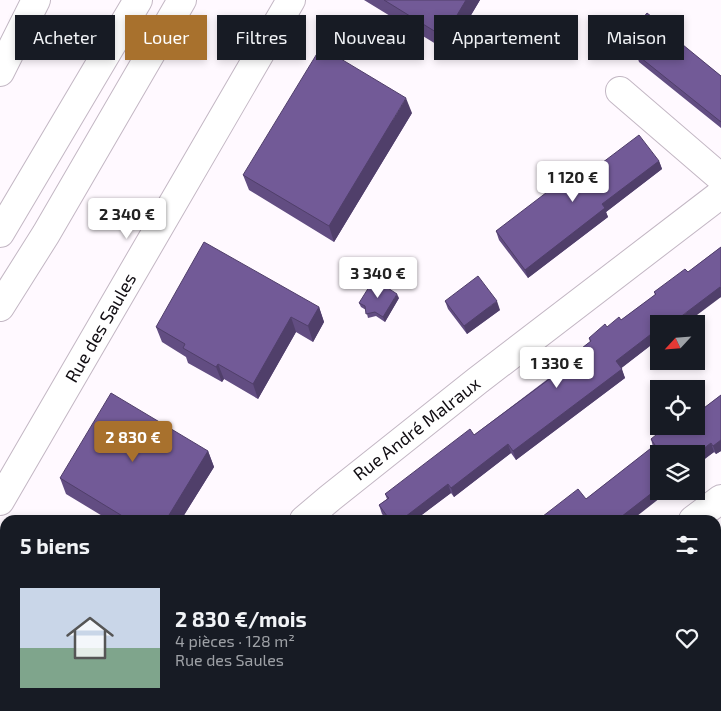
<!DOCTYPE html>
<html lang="fr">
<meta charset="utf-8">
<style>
:root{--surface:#171b24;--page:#242831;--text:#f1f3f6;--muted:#9ea1a6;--accent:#a8712d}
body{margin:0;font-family:"Exo 2",sans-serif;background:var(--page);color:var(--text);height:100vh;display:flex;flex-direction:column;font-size:19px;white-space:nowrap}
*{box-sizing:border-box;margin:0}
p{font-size:16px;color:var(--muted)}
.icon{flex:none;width:28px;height:28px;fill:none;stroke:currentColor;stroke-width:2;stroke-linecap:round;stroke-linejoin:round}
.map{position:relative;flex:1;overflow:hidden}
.panel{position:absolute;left:0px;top:515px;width:721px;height:196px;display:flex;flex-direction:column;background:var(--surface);border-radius:15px 15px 0 0;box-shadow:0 2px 8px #0003}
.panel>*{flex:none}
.top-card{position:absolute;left:15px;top:15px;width:691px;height:45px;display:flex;gap:10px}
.needle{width:32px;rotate:244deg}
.fabs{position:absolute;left:650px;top:315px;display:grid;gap:10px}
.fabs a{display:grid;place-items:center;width:55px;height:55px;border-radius:0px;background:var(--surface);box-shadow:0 2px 8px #0003;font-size:25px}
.price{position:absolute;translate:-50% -42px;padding:0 11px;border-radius:5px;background:#fff;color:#222;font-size:16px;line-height:32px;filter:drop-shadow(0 1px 2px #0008)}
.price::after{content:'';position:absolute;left:50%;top:30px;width:15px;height:11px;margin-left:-8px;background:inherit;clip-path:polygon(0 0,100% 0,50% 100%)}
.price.selected{background:var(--accent);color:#fff}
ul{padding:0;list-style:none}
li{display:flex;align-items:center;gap:15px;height:125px;padding:0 20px}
li span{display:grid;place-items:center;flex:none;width:140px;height:100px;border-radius:0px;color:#555}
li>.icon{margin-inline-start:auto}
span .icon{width:60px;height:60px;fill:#fffc;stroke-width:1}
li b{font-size:21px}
h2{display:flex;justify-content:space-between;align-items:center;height:60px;padding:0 20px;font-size:21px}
.pill{padding:0 18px;border-radius:0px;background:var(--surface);box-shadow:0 2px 8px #0003;font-size:18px;line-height:45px}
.pill.selected{background:var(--accent);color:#fff}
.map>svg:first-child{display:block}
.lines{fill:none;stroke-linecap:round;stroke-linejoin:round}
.minor-casing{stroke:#c3b7c4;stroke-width:30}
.primary-casing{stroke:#c3b7c4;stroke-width:30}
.minor{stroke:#fff;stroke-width:28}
.primary{stroke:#fff;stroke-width:28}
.wall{fill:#624d82}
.shaded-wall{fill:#503f6a}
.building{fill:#725a97;stroke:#503f6a}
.labels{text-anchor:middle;stroke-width:5;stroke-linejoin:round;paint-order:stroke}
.street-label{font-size:18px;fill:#110d12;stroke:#fff}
</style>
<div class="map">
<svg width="721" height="711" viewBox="0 0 721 711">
<rect width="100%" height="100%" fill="#fff9ff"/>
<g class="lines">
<g class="minor-casing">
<path id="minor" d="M0 72 36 0
M620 91 721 178
M0 501 291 0
M304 520 330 498 477 381 721 194
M693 520 721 499
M0 568 5 570
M285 706 295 711
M467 711 472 706"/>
</g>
<g class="primary-casing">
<path id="primary" d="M0 233 138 0
M0 307 46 234 182 0"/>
</g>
<use href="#minor" class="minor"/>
<use href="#primary" class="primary"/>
</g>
<path class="wall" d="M364 0H480L449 52Z
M679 38 681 44 721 76V128L639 62 637 56 628 49 625 40Z
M412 113 334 242 249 190 243 175Z
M659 161 662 169 606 212 608 217 528 278 499 240 496 231 582 178Z
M721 247V297L659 324V339L621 368 625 378 516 460 511 453 454 497 451 493 415 520H387L382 514 379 505 387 499 385 494 474 435 557 372 556 368 590 342 589 338 621 320 655 295 654 292 688 272Z
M399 298 385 322 376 316 368 318 366 310 361 307 359 303Z
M445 301 500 310 467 334 448 309Z
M319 307 324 322 313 342 296 332 258 399 224 379 222 382 188 363 186 357 162 342 156 327Z
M721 395V451L716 454 714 452 659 494 660 498 586 499 653 447 651 439 679 427Z
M208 451 214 467 181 520H109L66 494 60 478Z
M0 629 5 632V676L0 674Z
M78 706H176L180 708 181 711H88Z
M390 706H427L425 711H401Z
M692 706H716L721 711H695Z"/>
<path class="shaded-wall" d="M466 0H480L449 52 444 37Z
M406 98 412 113 334 242 329 226Z
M659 161 662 169 606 212 608 217 528 278 525 270 602 204Z
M720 287 721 291V297L685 324H671Z
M397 294 399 298 385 322 383 317Z
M497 301 500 310 467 334 464 326Z
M319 307 324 322 313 342 308 326Z
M291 317 296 332 258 399 253 384Z
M659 328V339L619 370 616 361Z
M218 364 224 379 222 382 216 367Z
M622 369 625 378 516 460 513 451Z
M721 440V451L716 454 713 446Z
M711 443 714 452 696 465V454Z
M508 444 511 453 454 497 451 488Z
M208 451 214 467 181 520H166Z
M659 482V491H662L659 494 660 498 632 520H617Z
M448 484 451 493 415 520H401Z
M721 583V594L716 598V587Z
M421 706H427L425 711H419Z
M565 706H577L572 711H563L562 709Z"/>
<path class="building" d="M384 0H466L444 37Z
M647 13 679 38 677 40 721 76V122L636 54 638 51 625 40Z
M321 47 406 98 329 226 243 175Z
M639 135 659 161 602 204 605 208 525 270 496 231 576 170 582 178Z
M204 242 319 307 308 326 291 317 253 384 218 364 216 367 183 348 185 344 156 327Z
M721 247V289L720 287 671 324H659V328L616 361 622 369 513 451 508 444 451 488 448 484 401 520H390L379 505 389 498 385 494 470 429 474 435 559 372 556 368 591 341 589 338 605 324 607 327 619 317 621 320 656 294 654 292 685 269 688 272Z
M478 276 497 301 464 326 445 301Z
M374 279 397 294 383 317 375 312 366 314 365 306 359 303Z
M111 393 208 451 166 520H129L60 478Z
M721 395V440L713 446 711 443 696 454H659V482L654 486 657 489 617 520H538L578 489 586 499 655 445 651 439 667 426H696V414Z
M721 538V583L716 587V541Z
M0 629 5 632V669L0 666Z
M716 679 721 684V711H700L695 706H716Z
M93 706H176L180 708 179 711H103Z
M406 706H421L419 711H417Z
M530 706H565L562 709 564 711H525Z"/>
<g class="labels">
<g class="street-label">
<text transform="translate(101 328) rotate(-60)" y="6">Rue des Saules</text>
<text transform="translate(417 429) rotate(-38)" y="6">Rue André Malraux</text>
</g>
</g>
</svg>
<div class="fabs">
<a><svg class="needle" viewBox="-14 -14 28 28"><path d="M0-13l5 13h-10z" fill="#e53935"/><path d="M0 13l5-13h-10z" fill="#9ea1a6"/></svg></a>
<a><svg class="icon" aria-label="locate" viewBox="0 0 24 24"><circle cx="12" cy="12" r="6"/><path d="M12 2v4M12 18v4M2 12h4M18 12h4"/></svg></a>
<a><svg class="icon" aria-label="layers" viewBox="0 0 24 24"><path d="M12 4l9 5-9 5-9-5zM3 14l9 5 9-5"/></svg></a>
</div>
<b class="price" style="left:573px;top:203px">1 120 €</b>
<b class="price" style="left:127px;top:240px">2 340 €</b>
<b class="price" style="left:378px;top:299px">3 340 €</b>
<b class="price" style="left:557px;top:389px">1 330 €</b>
<b class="price selected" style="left:133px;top:463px">2 830 €</b>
<div class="top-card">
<a class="pill">Acheter</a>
<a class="pill selected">Louer</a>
<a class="pill">Filtres</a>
<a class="pill">Nouveau</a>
<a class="pill">Appartement</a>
<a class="pill">Maison</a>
</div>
<section class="panel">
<h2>5 biens<svg class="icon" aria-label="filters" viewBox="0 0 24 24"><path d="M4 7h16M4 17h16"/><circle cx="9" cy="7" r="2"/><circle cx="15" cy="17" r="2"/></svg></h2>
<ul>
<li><span style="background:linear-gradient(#c9d6e8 60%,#7fa58c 0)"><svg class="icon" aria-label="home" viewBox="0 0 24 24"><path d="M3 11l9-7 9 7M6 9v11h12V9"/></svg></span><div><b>2 830 €/mois</b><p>4 pièces · 128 m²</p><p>Rue des Saules</p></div><svg class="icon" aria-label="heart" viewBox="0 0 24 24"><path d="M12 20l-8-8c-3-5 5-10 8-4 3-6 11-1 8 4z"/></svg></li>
</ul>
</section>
</div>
